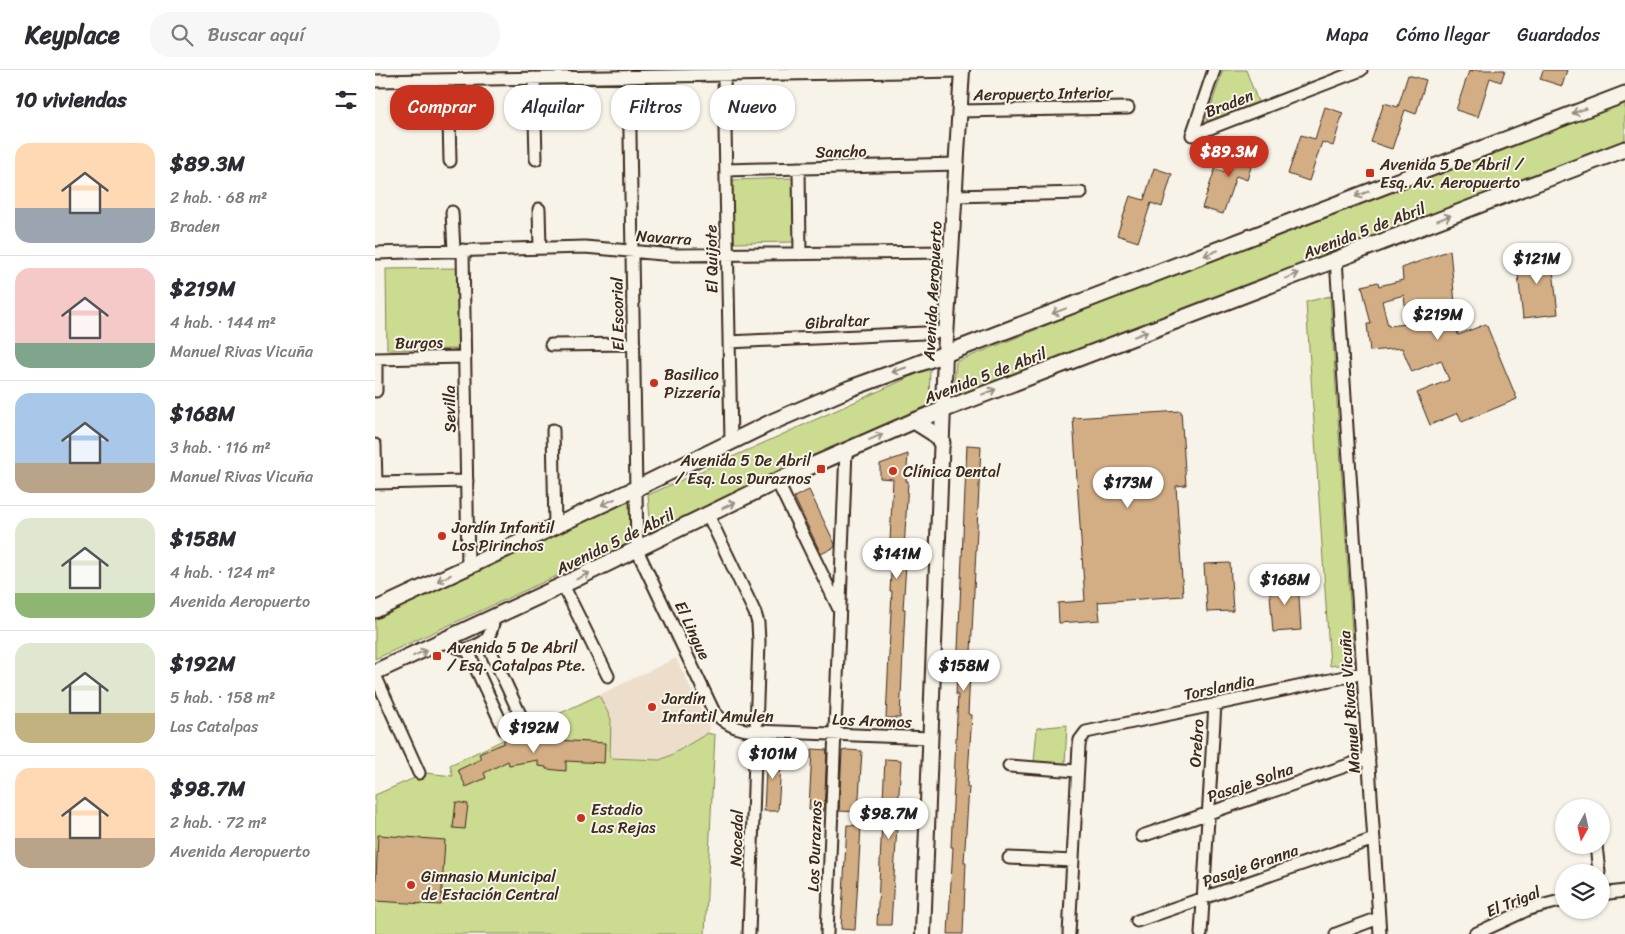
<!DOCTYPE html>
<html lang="es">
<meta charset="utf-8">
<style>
:root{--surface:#fff;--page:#f7f7f7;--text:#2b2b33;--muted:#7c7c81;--line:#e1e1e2;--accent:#c8321e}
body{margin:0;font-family:Sriracha,sans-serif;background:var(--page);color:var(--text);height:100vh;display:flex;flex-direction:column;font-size:19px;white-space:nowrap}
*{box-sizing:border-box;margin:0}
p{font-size:16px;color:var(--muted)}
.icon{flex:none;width:28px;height:28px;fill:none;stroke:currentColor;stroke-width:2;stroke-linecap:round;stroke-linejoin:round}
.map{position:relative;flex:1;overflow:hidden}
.details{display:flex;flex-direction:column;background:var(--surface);width:375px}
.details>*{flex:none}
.hud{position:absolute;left:15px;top:15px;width:475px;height:45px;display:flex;gap:10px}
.needle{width:32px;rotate:188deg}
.tools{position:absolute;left:1180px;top:729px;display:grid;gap:10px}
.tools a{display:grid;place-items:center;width:55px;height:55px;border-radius:50%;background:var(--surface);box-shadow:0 1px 4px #0004;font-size:25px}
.price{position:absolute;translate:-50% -42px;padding:0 11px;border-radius:18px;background:#fff;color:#222;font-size:16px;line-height:32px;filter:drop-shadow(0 1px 2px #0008)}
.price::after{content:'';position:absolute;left:50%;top:30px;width:15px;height:11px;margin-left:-8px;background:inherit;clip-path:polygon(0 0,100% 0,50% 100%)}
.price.active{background:var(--accent);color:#fff}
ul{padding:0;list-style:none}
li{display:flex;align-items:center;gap:15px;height:125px;padding:0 15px}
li+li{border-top:1px solid var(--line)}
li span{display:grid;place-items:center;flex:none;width:140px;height:100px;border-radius:15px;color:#555}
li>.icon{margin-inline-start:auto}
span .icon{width:60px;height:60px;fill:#fffc;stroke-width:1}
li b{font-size:21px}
h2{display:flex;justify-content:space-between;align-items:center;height:60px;padding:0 15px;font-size:21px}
.tag{padding:0 18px;border-radius:20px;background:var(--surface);box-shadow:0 1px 4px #0004;font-size:18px;line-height:45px}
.tag.active{background:var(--accent);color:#fff}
header{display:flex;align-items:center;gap:30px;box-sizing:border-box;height:70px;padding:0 25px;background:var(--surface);border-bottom:1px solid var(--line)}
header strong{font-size:24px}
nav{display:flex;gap:28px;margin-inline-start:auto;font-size:18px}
.search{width:350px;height:45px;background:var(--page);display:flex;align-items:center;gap:12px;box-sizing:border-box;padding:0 18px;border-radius:20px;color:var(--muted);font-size:19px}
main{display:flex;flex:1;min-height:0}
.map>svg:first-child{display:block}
.built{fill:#ecdeca}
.green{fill:#cbdb8f;stroke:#838256}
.building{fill:#d3ae85;stroke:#3b2a1e;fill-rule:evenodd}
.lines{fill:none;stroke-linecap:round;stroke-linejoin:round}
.minor-casing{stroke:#3b2a1e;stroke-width:15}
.tertiary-casing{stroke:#3b2a1e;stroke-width:18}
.secondary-casing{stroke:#3b2a1e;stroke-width:19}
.minor{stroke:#f7f3e8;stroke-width:11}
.tertiary{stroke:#f7f3e8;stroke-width:14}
.secondary{stroke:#f7f3e8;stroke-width:15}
.oneway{stroke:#998e83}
.poi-dot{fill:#c8321e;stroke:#f7f3e8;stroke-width:2}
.labels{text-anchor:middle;stroke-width:4;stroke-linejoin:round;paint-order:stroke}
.street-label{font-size:16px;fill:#3b2a1e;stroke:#f7f3e8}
.poi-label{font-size:16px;fill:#3b2a1e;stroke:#f7f3e8;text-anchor:start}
</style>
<header>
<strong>Keyplace</strong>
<div class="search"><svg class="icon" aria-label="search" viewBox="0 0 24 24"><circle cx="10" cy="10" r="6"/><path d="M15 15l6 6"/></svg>Buscar aquí</div>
<nav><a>Mapa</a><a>Cómo llegar</a><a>Guardados</a></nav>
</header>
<main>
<section class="details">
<h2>10 viviendas<svg class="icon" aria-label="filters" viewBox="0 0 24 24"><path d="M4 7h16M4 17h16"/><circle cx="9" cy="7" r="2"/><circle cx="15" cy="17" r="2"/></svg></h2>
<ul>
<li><span style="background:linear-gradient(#ffd9b3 65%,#9aa5b1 0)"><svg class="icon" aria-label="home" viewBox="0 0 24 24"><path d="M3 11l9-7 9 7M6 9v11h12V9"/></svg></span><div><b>$89.3M</b><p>2 hab. · 68 m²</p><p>Braden</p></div></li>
<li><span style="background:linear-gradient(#f6c9c9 75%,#7fa58c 0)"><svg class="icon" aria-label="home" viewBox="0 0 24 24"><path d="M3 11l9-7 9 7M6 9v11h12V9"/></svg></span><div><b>$219M</b><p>4 hab. · 144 m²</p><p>Manuel Rivas Vicuña</p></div></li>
<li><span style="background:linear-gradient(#a9c7e8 70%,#b9a48a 0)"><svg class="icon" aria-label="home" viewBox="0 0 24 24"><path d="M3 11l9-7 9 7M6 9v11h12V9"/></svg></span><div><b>$168M</b><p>3 hab. · 116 m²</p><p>Manuel Rivas Vicuña</p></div></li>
<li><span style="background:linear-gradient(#dfe7d0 75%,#8fb573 0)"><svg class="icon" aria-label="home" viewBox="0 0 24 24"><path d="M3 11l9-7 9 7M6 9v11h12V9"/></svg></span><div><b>$158M</b><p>4 hab. · 124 m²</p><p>Avenida Aeropuerto</p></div></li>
<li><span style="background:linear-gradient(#dfe7d0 70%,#c2b280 0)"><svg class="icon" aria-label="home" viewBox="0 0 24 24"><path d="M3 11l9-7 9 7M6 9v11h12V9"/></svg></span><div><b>$192M</b><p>5 hab. · 158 m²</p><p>Las Catalpas</p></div></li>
<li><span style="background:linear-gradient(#ffd9b3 70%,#b9a48a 0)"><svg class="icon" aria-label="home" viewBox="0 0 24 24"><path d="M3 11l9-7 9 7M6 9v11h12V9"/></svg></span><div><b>$98.7M</b><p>2 hab. · 72 m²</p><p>Avenida Aeropuerto</p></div></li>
</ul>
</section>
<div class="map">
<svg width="1250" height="864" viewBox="0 0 1250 864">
<rect width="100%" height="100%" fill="#f7f3e8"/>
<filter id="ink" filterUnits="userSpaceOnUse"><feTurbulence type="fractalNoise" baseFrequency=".02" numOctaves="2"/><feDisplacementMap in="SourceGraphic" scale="10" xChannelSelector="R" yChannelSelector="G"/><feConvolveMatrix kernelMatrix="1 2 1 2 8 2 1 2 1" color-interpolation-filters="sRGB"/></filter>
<g filter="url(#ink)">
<path class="built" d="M301 588 335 658 333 663 296 685 285 690 235 688 236 649 224 625Z"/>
<path class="green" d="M848 0H871L883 32 831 51Z
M1250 28V71L577 329 581 292 1078 91Z
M418 108 421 172 359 173 357 110Z
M83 198 84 279 12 280 11 199Z
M955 226 979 593 955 596 931 232Z
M555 298 554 335 276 462 273 425Z
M255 431 254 473 0 589V548Z
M224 625 236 649 235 688 285 690 296 685 333 663 340 665 330 864H0V725L51 703 78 706 75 695Z
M692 655 690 694 659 692 662 658Z"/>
<path class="building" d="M1097 0H1130L1126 12 1115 8 1103 47 1081 40 1094 1 1097 2Z
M1168 0H1192L1187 16 1165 9Z
M1033 5 1051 10 1041 44 1030 40 1017 79 996 72 1009 33 1023 37Z
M950 37 968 43 958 76 947 72 934 111 913 104 926 65 940 69Z
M864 71 882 77 872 110 861 106 848 144 827 138 840 99 854 103Z
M779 98 797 104 787 137 776 133 763 172 742 165 755 126 769 130Z
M1075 180 1083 265 1111 254 1142 329 1087 352 1083 343 1055 355 1042 323 1074 310 1066 290 1037 302 1027 278 995 281 992 254H996L987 216 1003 212 1004 216 1028 210 1027 198ZM1029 225 1032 254 1013 256 1007 231Z
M1176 183 1183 244 1148 248 1141 187Z
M806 341 811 415 801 416 808 526 723 532 725 550 684 553 683 533 710 531 698 348Z
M592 375 606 376 593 644 597 645 592 717H594L589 792H591L588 864H573L578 777H576L583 625H581Z
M533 384 531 411H533L529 480H532L528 539H530L525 648H511L517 521H515L518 472H515L518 409 505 408V394Z
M434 420 460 474V477L446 484 419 427Z
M855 493 858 541 832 542 829 494Z
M923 511 926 560 898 562 894 512Z
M167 660 182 661 181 670 230 673 229 693 191 691V701L171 699V697L163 696V690L134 695 133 691 109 703 111 708 91 717 83 700 106 689 104 684 129 673V670L142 664Z
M392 679 407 680 403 741H389Z
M437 679 452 680 449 741 434 740Z
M472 680 487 681 483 742 464 741 467 681Z
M510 689 526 690 516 855H502Z
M81 732 93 734 90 759 78 758Z
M472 755 486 756 480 860 466 859Z
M3 765 70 770 66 835 0 831Z"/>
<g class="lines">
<g class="minor-casing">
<path id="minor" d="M349 5 356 372
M254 6 262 480 338 640C349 655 363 660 380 661L555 668
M159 8 161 89
M73 10 75 91
M0 11 587 1
M585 41 753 38
M817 65 986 0
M817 65 839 0
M424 98 425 184
M351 100 582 94
M579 126 706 123
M164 139 165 178
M77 142 79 180
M88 180 93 497
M0 183 210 177 298 185 576 182
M961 189 1005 864
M354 272 571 262
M176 275 259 274
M0 289 89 287
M1 289V321
M178 360 180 456
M0 375 1 413
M402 411 464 539
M0 413 92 411
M333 445 380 543 383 553 384 572 374 864
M188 515 233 606
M68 572 90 580C112 572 115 571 119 548
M92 579 129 659 148 651 111 571
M0 605 44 703
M634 696 702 701
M767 766 994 688
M1221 775 1224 802
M634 788 698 791
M1226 824 1250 821
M762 851 999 769
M452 864 471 380
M694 864 704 676 705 670 711 662 988 603
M826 864 840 634
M961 864 1004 848
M1100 864 1154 839 1189 830"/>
</g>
<g class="tertiary-casing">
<path id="tertiary" d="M548 864 570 284 587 0"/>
</g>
<g class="secondary-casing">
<path id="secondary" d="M539 351 558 363 567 373
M0 540 262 418 397 352 476 318 570 284 1250 24
M0 602 188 515 402 411 539 351 1250 79"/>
</g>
<use href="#minor" class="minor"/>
<use href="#tertiary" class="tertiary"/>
<use href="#secondary" class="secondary"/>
</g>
<defs><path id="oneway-shaft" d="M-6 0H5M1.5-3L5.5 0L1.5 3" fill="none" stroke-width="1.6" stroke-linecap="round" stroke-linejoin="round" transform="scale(1.25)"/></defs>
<g class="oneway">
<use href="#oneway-shaft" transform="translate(1204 41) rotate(159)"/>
<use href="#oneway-shaft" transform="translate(987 124) rotate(159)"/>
<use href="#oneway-shaft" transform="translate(1069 148) rotate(-21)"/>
<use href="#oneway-shaft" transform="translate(836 183) rotate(159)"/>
<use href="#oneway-shaft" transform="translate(917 206) rotate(-21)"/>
<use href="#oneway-shaft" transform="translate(684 241) rotate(159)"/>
<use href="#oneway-shaft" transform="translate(766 264) rotate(-21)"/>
<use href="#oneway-shaft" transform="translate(524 300) rotate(161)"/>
<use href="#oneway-shaft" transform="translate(614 322) rotate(-21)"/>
<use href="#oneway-shaft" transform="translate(501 367) rotate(-23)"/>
<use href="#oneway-shaft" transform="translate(233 432) rotate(155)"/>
<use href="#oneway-shaft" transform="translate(354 435) rotate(-26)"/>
<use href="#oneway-shaft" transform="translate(208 506) rotate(-26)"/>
<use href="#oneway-shaft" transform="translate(69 508) rotate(155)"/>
<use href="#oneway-shaft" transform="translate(45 583) rotate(-24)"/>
</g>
</g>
<g class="poi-dot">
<rect x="990" y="98" width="10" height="10" rx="2.5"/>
<circle cx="279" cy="313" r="5"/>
<rect x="441" y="394" width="10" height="10" rx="2.5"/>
<circle cx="518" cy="401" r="5"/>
<circle cx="67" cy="466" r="5"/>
<rect x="57" y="581" width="10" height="10" rx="2.5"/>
<circle cx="277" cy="637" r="5"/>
<circle cx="206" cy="748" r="5"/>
<circle cx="36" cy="815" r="5"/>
</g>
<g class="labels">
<g class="street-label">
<text transform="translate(668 23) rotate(-1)" y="6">Aeropuerto Interior</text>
<text transform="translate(854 33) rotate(-21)" y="6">Braden</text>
<text transform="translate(466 81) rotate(-1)" y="6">Sancho</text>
<text transform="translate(989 160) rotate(-21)" y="6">Avenida 5 de Abril</text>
<text transform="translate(289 167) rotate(4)" y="6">Navarra</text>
<text transform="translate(336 189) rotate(-91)" y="6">El Quijote</text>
<text transform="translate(557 221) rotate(-87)" y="6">Avenida Aeropuerto</text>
<text transform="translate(242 244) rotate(-91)" y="6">El Escorial</text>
<text transform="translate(462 251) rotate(-3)" y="6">Gibraltar</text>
<text transform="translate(44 272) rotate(-1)" y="6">Burgos</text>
<text transform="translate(610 305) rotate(-21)" y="6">Avenida 5 de Abril</text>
<text transform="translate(74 339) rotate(-91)" y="6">Sevilla</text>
<text transform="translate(240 471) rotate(-26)" y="6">Avenida 5 de Abril</text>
<text transform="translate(318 560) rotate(65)" y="6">El Lingue</text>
<text transform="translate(844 617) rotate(-12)" y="6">Torslandia</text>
<text transform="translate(974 632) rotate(-94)" y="6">Manuel Rivas Vicuña</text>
<text transform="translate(497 650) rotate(2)" y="6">Los Aromos</text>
<text transform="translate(821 673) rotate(-86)" y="6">Orebro</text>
<text transform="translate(875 712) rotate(-19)" y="6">Pasaje Solna</text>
<text transform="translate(361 768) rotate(-88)" y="6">Nocedal</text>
<text transform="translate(439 776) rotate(-88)" y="6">Los Duraznos</text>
<text transform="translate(875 795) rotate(-19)" y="6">Pasaje Granna</text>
<text transform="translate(1138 831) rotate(-22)" y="6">El Trigal</text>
</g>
<g class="poi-label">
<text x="1005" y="100">Avenida 5 De Abril /<tspan x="1005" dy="18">Esq. Av. Aeropuerto</tspan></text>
<text x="289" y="310">Basilico<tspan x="289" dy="18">Pizzería</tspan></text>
<text x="436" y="396" text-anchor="end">Avenida 5 De Abril<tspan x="436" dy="18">/ Esq. Los Duraznos</tspan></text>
<text x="528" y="407">Clínica Dental</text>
<text x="77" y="463">Jardín Infantil<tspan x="77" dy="18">Los Pirinchos</tspan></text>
<text x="72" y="583">Avenida 5 De Abril<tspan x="72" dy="18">/ Esq. Catalpas Pte.</tspan></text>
<text x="287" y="634">Jardín<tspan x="287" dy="18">Infantil Amulen</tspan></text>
<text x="216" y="745">Estadio<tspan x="216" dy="18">Las Rejas</tspan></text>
<text x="46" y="812">Gimnasio Municipal<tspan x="46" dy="18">de Estación Central</tspan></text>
</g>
</g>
</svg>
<div class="tools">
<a><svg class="needle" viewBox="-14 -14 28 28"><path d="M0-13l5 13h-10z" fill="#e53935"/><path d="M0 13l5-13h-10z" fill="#7c7c81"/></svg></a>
<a><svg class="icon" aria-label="layers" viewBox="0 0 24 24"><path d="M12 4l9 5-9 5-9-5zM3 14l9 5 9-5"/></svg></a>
</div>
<b class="price active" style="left:854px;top:108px">$89.3M</b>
<b class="price" style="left:1162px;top:215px">$121M</b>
<b class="price" style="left:1063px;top:271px">$219M</b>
<b class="price" style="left:753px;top:439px">$173M</b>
<b class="price" style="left:522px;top:510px">$141M</b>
<b class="price" style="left:910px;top:536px">$168M</b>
<b class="price" style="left:589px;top:622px">$158M</b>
<b class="price" style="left:159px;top:684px">$192M</b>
<b class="price" style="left:398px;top:710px">$101M</b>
<b class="price" style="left:514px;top:770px">$98.7M</b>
<div class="hud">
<a class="tag active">Comprar</a>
<a class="tag">Alquilar</a>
<a class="tag">Filtros</a>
<a class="tag">Nuevo</a>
</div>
</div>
</main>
